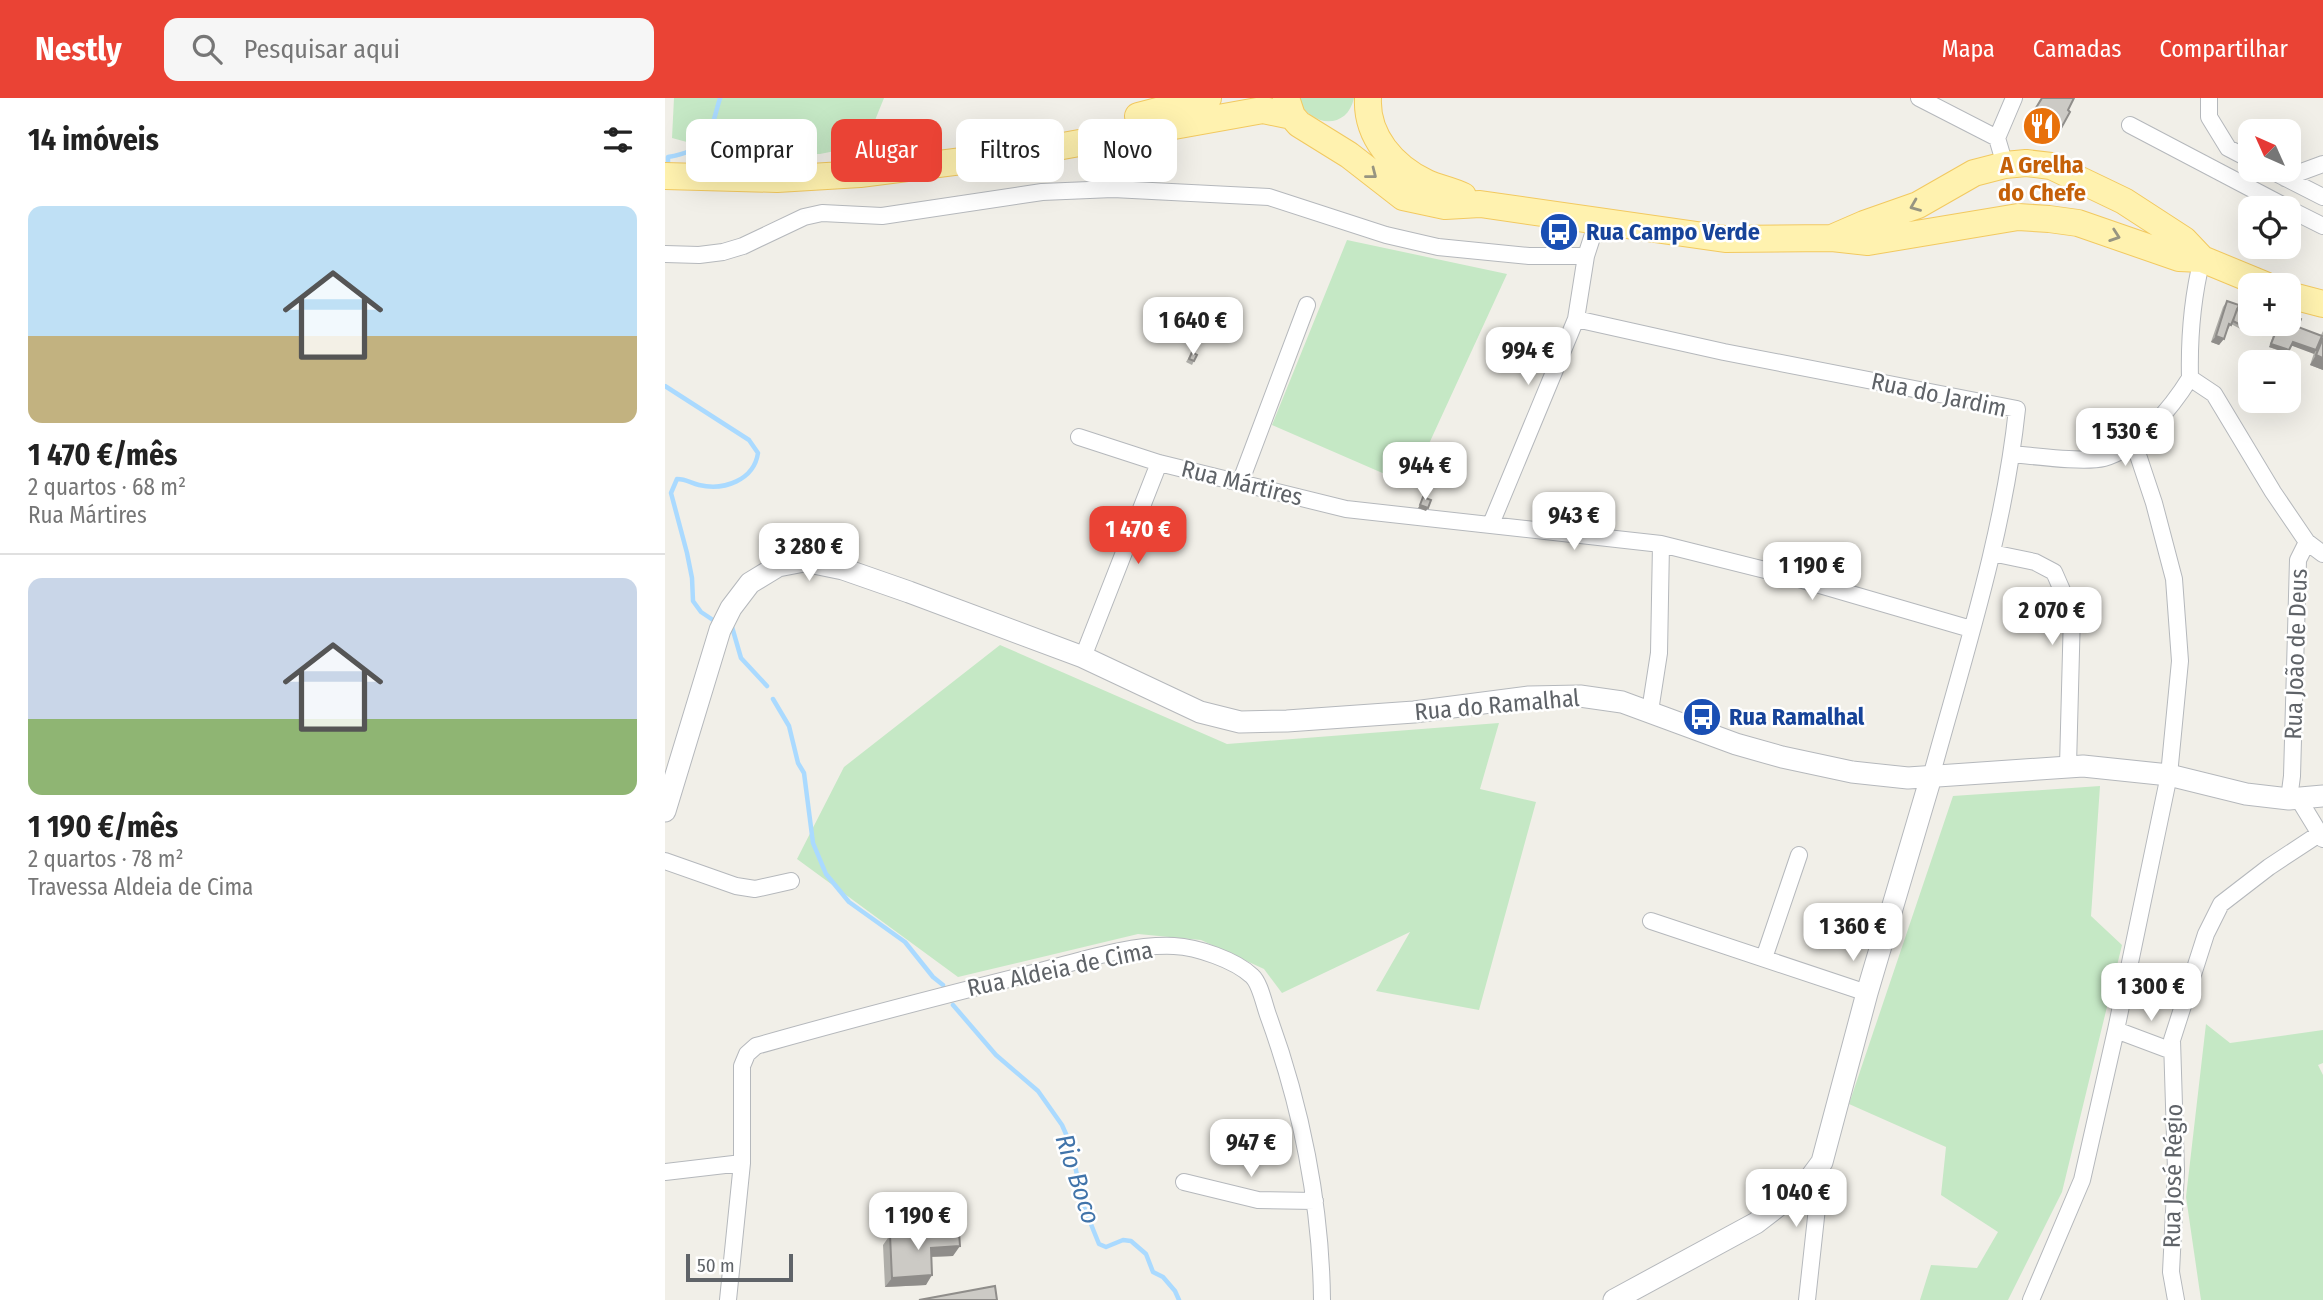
<!DOCTYPE html>
<html lang="pt">
<meta charset="utf-8">
<style>
:root{--surface:#fff;--page:#f6f6f6;--text:#222;--muted:#767676;--line:#e0e0e0;--accent:#ea4335}
body{margin:0;font-family:"Fira Sans Condensed",sans-serif;background:var(--page);color:var(--text);height:100vh;display:flex;flex-direction:column;font-size:26px;white-space:nowrap}
*{box-sizing:border-box;margin:0}
p{font-size:23px;color:var(--muted)}
.icon{flex:none;width:38px;height:38px;fill:none;stroke:currentColor;stroke-width:2;stroke-linecap:round;stroke-linejoin:round}
.map{position:relative;flex:1;overflow:hidden}
.sheet{display:flex;flex-direction:column;background:var(--surface);width:665px}
.sheet>*{flex:none}
.hud{position:absolute;left:21px;top:21px;width:665px;height:63px;display:flex;gap:14px}
.needle{width:46px;rotate:315deg}
.buttons{position:absolute;left:1573px;top:21px;display:grid;gap:14px}
.buttons a{display:grid;place-items:center;width:63px;height:63px;border-radius:14px;background:var(--surface);box-shadow:0 7px 28px #0002;font-size:35px}
.scale{position:absolute;left:21px;bottom:18px;width:107px;box-sizing:border-box;padding-left:7px;border:4px solid #5f6368;border-top:0;font-size:19px;line-height:24px;white-space:nowrap;color:#5f6368;-webkit-text-stroke:5px #fff;paint-order:stroke}
.price{position:absolute;translate:-50% -60px;padding:0 16px;border-radius:14px;background:#fff;color:#222;font-size:23px;line-height:46px;filter:drop-shadow(0 2px 4px #0008)}
.price::after{content:'';position:absolute;left:50%;top:42px;width:21px;height:16px;margin-left:-10px;background:inherit;clip-path:polygon(0 0,100% 0,50% 100%)}
.price.selected{background:var(--accent);color:#fff}
ul{padding:0;list-style:none}
li{display:grid;align-content:center;gap:14px;height:371px;padding:0 28px}
li+li{border-top:2px solid var(--line)}
li span{display:grid;place-items:center;height:217px;border-radius:14px;color:#555}
li>.icon{margin-inline-start:auto}
span .icon{width:126px;height:126px;fill:#fffc;stroke-width:1}
li b{font-size:30px}
h2{display:flex;justify-content:space-between;align-items:center;height:84px;padding:0 28px;font-size:30px}
.chip{padding:0 24px;border-radius:14px;background:var(--surface);box-shadow:0 7px 28px #0002;font-size:24px;line-height:63px}
.chip.selected{background:var(--accent);color:#fff}
header{display:flex;align-items:center;gap:42px;box-sizing:border-box;height:98px;padding:0 35px;background:var(--accent);color:#fff}
header strong{font-size:33px}
nav{display:flex;gap:38px;margin-inline-start:auto;font-size:24px}
.search{width:490px;height:63px;background:var(--page);display:flex;align-items:center;gap:18px;box-sizing:border-box;padding:0 24px;border-radius:14px;color:var(--muted);font-size:26px}
main{display:flex;flex:1;min-height:0}
.map>svg:first-child{display:block}
.green{fill:#c5e8c5}
.lines{fill:none;stroke-linecap:round;stroke-linejoin:round}
.stream{stroke:#aadaff;stroke-width:4.5}
.minor-casing{stroke:#b5b8bc;stroke-width:18}
.tertiary-casing{stroke:#b5b8bc;stroke-width:23}
.primary-casing{stroke:#f2c960;stroke-width:28}
.minor{stroke:#fff;stroke-width:16}
.tertiary{stroke:#fff;stroke-width:21}
.primary{stroke:#fff2af;stroke-width:26}
.wall{fill:#afaea9}
.shaded-wall{fill:#8f8d8a}
.building{fill:#cccac5;stroke:#8f8d8a;stroke-width:2}
.oneway{stroke:#979581}
.labels{text-anchor:middle;stroke-width:5;stroke-linejoin:round;paint-order:stroke}
.food-label{font-size:24px;font-weight:bold;fill:#c56008;stroke:#fff}
.transit-label{font-size:24px;font-weight:bold;fill:#164399;stroke:#fff;text-anchor:start}
.street-label{font-size:24px;fill:#5f6368;stroke:#fff}
.water-label{font-size:26px;font-style:italic;fill:#4174aa;stroke:#fff}
</style>
<header>
<strong>Nestly</strong>
<div class="search"><svg class="icon" aria-label="search" viewBox="0 0 24 24"><circle cx="10" cy="10" r="6"/><path d="M15 15l6 6"/></svg>Pesquisar aqui</div>
<nav><a>Mapa</a><a>Camadas</a><a>Compartilhar</a></nav>
</header>
<main>
<section class="sheet">
<h2>14 imóveis<svg class="icon" aria-label="filters" viewBox="0 0 24 24"><path d="M4 7h16M4 17h16"/><circle cx="9" cy="7" r="2"/><circle cx="15" cy="17" r="2"/></svg></h2>
<ul>
<li><span style="background:linear-gradient(#bfe0f5 60%,#c2b280 0)"><svg class="icon" aria-label="home" viewBox="0 0 24 24"><path d="M3 11l9-7 9 7M6 9v11h12V9"/></svg></span><div><b>1 470 €/mês</b><p>2 quartos · 68 m²</p><p>Rua Mártires</p></div></li>
<li><span style="background:linear-gradient(#c9d6e8 65%,#8fb573 0)"><svg class="icon" aria-label="home" viewBox="0 0 24 24"><path d="M3 11l9-7 9 7M6 9v11h12V9"/></svg></span><div><b>1 190 €/mês</b><p>2 quartos · 78 m²</p><p>Travessa Aldeia de Cima</p></div></li>
</ul>
</section>
<div class="map">
<svg width="1658" height="1202" viewBox="0 0 1658 1202">
<rect width="100%" height="100%" fill="#f1efe8"/>
<path class="green" d="M9 0H219L200 47 155 56 70 57 7 40Z
M633 0H689C682 33 644 29 633 0Z
M682 142 842 176 745 387 607 327Z
M335 547 562 646 834 625 815 691 871 704 814 912 711 893 745 834 617 895 599 871 536 842 473 836 293 879 132 761 179 669Z
M1435 688 1426 818 1457 847 1397 1094 1343 1202H1255L1266 1167 1312 1170 1333 1134 1276 1097 1281 1049 1184 1006 1288 698Z
M1541 926 1565 945 1658 932V965L1653 967 1658 977V1202H1536L1521 1099Z"/>
<g class="lines">
<path class="stream" d="M3 66V59C46 51 44 37 55 0
M0 288 84 342 93 355C89 382 59 393 34 387 26 385 21 381 12 381L6 395 22 455 27 480 28 503 36 514 48 522
M67 529 76 560 102 588
M108 601 124 628 133 665 139 675 148 745 161 776 184 804 240 844 268 879 278 887
M288 907 331 957 373 993 397 1027 405 1045 419 1109 434 1146 441 1149 458 1142 466 1143 481 1156 488 1174 498 1179 510 1193 514 1202"/>
<g class="minor-casing">
<path id="minor" d="M1254 0 1332 40 1340 67
M1544 0V19L1563 50 1586 62
M1465 27 1623 110
M1332 40 1349 0
M1605 72 1658 99
M1620 80 1658 66
M1624 111 1658 128
M0 156 34 157 58 154 78 148 139 119 157 115 217 118 377 94 448 91 604 99 721 137 773 149 864 158H921
M1537 161C1527 201 1524 239 1525 280L1549 296 1608 394 1642 444 1633 462 1627 678 1624 701
M911 221 1059 254 1352 311C1339 436 1299 558 1266 679
M414 339 494 365 681 411 996 446 1124 478 1306 531
M1347 356C1369 358 1419 365 1439 360 1473 351 1507 309 1525 280
M575 385 642 207
M826 426 911 221 921 158 932 124
M1642 444 1658 456
M1327 455 1370 464 1389 474 1407 515 1403 668
M418 559 494 365
M985 613 994 555 996 446
M1633 700 1658 741
M0 763 71 788 90 791 126 783
M986 823 1202 895
M1099 860 1134 757
M1451 932 1507 953
M0 1074 77 1065
M519 1084 593 1102 650 1103
M63 1202 77 1065V968L82 956 91 948C183 922 276 898 368 875 413 864 462 846 509 848 532 849 570 862 587 878 595 885 599 906 603 917 636 1007 656 1106 657 1202
M1142 1202 1157 1064
M1366 1202 1417 1082 1451 932 1504 677 1515 563 1509 481 1489 405 1469 345
M1511 1202 1506 1174 1511 1073 1507 942 1541 836 1556 806 1604 769 1654 736"/>
</g>
<g class="tertiary-casing">
<path id="tertiary" d="M0 713 55 532 66 510 85 485 113 468 139 463 178 471 244 494 418 559 535 614 575 624 622 623 749 614 864 599 915 598 957 604 1071 646 1117 659 1187 674 1243 680 1418 668 1504 677 1581 696 1624 701 1658 698
M949 1202 1091 1125 1140 1087 1157 1064 1202 895 1266 679"/>
</g>
<g class="primary-casing">
<path id="primary" d="M621 0 627 18 634 26 684 57 738 99 780 108 815 106 1060 141 1167 140 1203 144 1353 119 1384 121 1413 125 1514 160 1537 161 1600 187
M703 0C701 38 728 69 762 85 773 90 786 92 798 98
M473 18 543 0
M0 78 112 81 195 76 353 56 598 12 627 18
M1169 139 1199 126 1253 107 1309 75 1340 67 1361 65 1386 68 1459 103 1519 142 1537 161
M1624 197 1658 206"/>
</g>
<use href="#minor" class="minor"/>
<use href="#tertiary" class="tertiary"/>
<use href="#primary" class="primary"/>
</g>
<path class="wall" d="M1376 0H1409L1403 12 1394 34 1390 40 1362 25Z
M1562 203 1572 211 1587 233 1585 236 1566 226 1554 247 1546 244 1558 209Z
M1612 226H1624L1656 237 1658 233V272L1645 267 1649 255 1626 247 1622 255 1604 249Z
M527 254 529 263 527 267 521 264Z
M225 1137 288 1158 266 1159 261 1187 220 1189 218 1147Z"/>
<path class="shaded-wall" d="M1551 238 1559 241 1554 247 1546 244Z
M1628 244 1651 252 1649 256 1625 247Z
M1606 246 1624 252 1622 255 1604 249Z
M1651 257 1658 260V272L1645 267Z
M755 407 763 410 761 413 753 410Z
M295 1148 288 1158 259 1159 266 1150Z
M267 1177 261 1187 220 1189 227 1180Z"/>
<path class="building" d="M1377 0H1409L1403 12 1405 14 1394 34 1366 18Z
M1562 203 1574 207 1566 227 1564 226 1559 241 1551 238Z
M1572 211 1586 216V226H1590L1587 233 1568 223Z
M1624 217 1636 221 1633 229 1657 238 1651 252 1628 244 1624 252 1606 246 1614 226H1624Z
M1658 240V260L1651 257Z
M527 254 532 257 529 263 524 261Z
M758 399 766 402 763 410 755 407Z
M294 1134 295 1148 266 1150 267 1177 227 1180 225 1137Z
M330 1188 332 1202H254Z"/>
<defs><path id="oneway-chevron" d="M-2-3.5L2.5 0L-2 3.5" fill="none" stroke-width="1.6" stroke-linecap="round" stroke-linejoin="round" transform="scale(1.75)"/></defs>
<g class="oneway">
<use href="#oneway-chevron" transform="translate(707 76) rotate(38)"/>
<use href="#oneway-chevron" transform="translate(1250 108) rotate(158)"/>
<use href="#oneway-chevron" transform="translate(1450 138) rotate(19)"/>
</g>
<defs>
<g id="restaurant-disc" transform="scale(2.0125)"><circle r="9.5" fill="#e8710a" stroke="#fff"/><path d="M-5-6h1v4h1v-4h1v4h1v-4h1v5L-1.5 .5V6h-2V.5L-5-1ZM5-6V6H3V1.5H1.5Q1.5-4 5-6Z" fill="#fff"/></g>
<g id="bus-disc" transform="scale(2.0125)"><circle r="9.5" fill="#1a4fb4" stroke="#fff"/><path d="M-5-6H5V4H4V6H2V4H-2V6H-4V4H-5ZM-3.5-4V0h7V-4ZM-3.5 1.2v1.5H-2V1.2ZM2 1.2v1.5H3.5V1.2Z" fill="#fff"/></g>
</defs>
<g fill-rule="evenodd">
<use href="#restaurant-disc" x="1377" y="28"/>
<use href="#bus-disc" x="894" y="134"/>
<use href="#bus-disc" x="1037" y="619"/>
</g>
<g class="labels">
<g class="food-label">
<text x="1377" y="75">A Grelha<tspan x="1377" dy="28">do Chefe</tspan></text>
</g>
<g class="transit-label">
<text x="921" y="142">Rua Campo Verde</text>
<text x="1064" y="627">Rua Ramalhal</text>
</g>
<g class="street-label">
<text transform="translate(1274 297) rotate(12)" y="8">Rua do Jardim</text>
<text transform="translate(577 385) rotate(14)" y="8">Rua Mártires</text>
<text transform="translate(1631 556) rotate(-88)" y="8">Rua João de Deus</text>
<text transform="translate(832 607) rotate(-5)" y="8">Rua do Ramalhal</text>
<text transform="translate(395 871) rotate(-12)" y="8">Rua Aldeia de Cima</text>
<text transform="translate(1508 1078) rotate(-89)" y="8">Rua José Régio</text>
</g>
<g class="water-label">
<text transform="translate(413 1081) rotate(72)" y="9">Rio Boco</text>
</g>
</g>
</svg>
<div class="buttons">
<a><svg class="needle" viewBox="-14 -14 28 28"><path d="M0-13l5 13h-10z" fill="#e53935"/><path d="M0 13l5-13h-10z" fill="#767676"/></svg></a>
<a><svg class="icon" aria-label="locate" viewBox="0 0 24 24"><circle cx="12" cy="12" r="6"/><path d="M12 2v4M12 18v4M2 12h4M18 12h4"/></svg></a>
<a>+</a>
<a>−</a>
</div>
<div class="scale">50 m</div>
<b class="price" style="left:528px;top:259px">1 640 €</b>
<b class="price" style="left:863px;top:289px">994 €</b>
<b class="price" style="left:1460px;top:370px">1 530 €</b>
<b class="price" style="left:760px;top:404px">944 €</b>
<b class="price" style="left:909px;top:454px">943 €</b>
<b class="price selected" style="left:473px;top:468px">1 470 €</b>
<b class="price" style="left:144px;top:485px">3 280 €</b>
<b class="price" style="left:1147px;top:504px">1 190 €</b>
<b class="price" style="left:1387px;top:549px">2 070 €</b>
<b class="price" style="left:1188px;top:865px">1 360 €</b>
<b class="price" style="left:1486px;top:925px">1 300 €</b>
<b class="price" style="left:586px;top:1081px">947 €</b>
<b class="price" style="left:1131px;top:1131px">1 040 €</b>
<b class="price" style="left:253px;top:1154px">1 190 €</b>
<div class="hud">
<a class="chip">Comprar</a>
<a class="chip selected">Alugar</a>
<a class="chip">Filtros</a>
<a class="chip">Novo</a>
</div>
</div>
</main>
